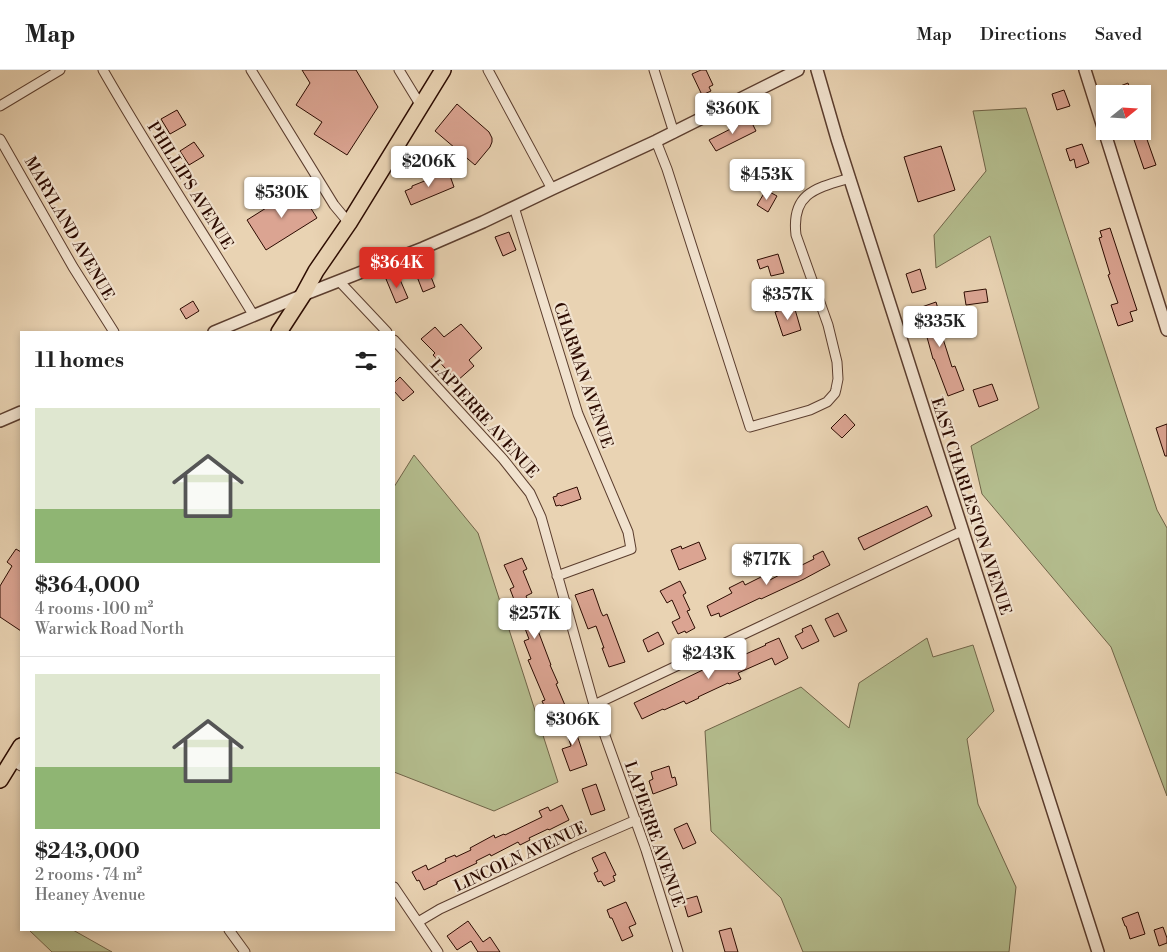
<!DOCTYPE html>
<meta charset="utf-8">
<style>
:root{--surface:#fff;--page:#f2f2f2;--text:#222;--muted:#767676;--line:#e0e0e0;--accent:#d93025}
body{margin:0;font-family:"Libre Bodoni",serif;background:var(--page);color:var(--text);height:100vh;display:flex;flex-direction:column;font-size:19px;white-space:nowrap}
*{box-sizing:border-box;margin:0}
p{font-size:16px;color:var(--muted)}
.icon{flex:none;width:28px;height:28px;fill:none;stroke:currentColor;stroke-width:2;stroke-linecap:round;stroke-linejoin:round}
.map{position:relative;flex:1;overflow:hidden}
.side{position:absolute;left:20px;top:261px;width:375px;height:600px;display:flex;flex-direction:column;background:var(--surface);border-radius:0px;box-shadow:0 2px 8px #0003}
.side>*{flex:none}
.needle{width:32px;rotate:72deg}
.fabs{position:absolute;left:1096px;top:15px;display:grid;gap:10px}
.fabs a{display:grid;place-items:center;width:55px;height:55px;border-radius:0px;background:var(--surface);box-shadow:0 2px 8px #0003;font-size:25px}
.price{position:absolute;translate:-50% -42px;padding:0 11px;border-radius:5px;background:#fff;color:#222;font-size:16px;line-height:32px;filter:drop-shadow(0 1px 2px #0008)}
.price::after{content:'';position:absolute;left:50%;top:30px;width:15px;height:11px;margin-left:-8px;background:inherit;clip-path:polygon(0 0,100% 0,50% 100%)}
.price.on{background:var(--accent);color:#fff}
ul{padding:0;list-style:none}
li{display:grid;align-content:center;gap:10px;height:265px;padding:0 15px}
li+li{border-top:1px solid var(--line)}
li span{display:grid;place-items:center;height:155px;border-radius:0px;color:#555}
li>.icon{margin-inline-start:auto}
span .icon{width:90px;height:90px;fill:#fffc;stroke-width:1}
li b{font-size:21px}
h2{display:flex;justify-content:space-between;align-items:center;height:60px;padding:0 15px;font-size:21px}
header{display:flex;align-items:center;gap:30px;box-sizing:border-box;height:70px;padding:0 25px;background:var(--surface);border-bottom:1px solid var(--line)}
header strong{font-size:24px}
nav{display:flex;gap:28px;margin-inline-start:auto;font-size:18px}
.map>svg:first-child{display:block}
.green{fill:#b4bd8e;stroke:#706448}
.building{fill:#dba492;stroke:#2c0b01}
.lines{fill:none;stroke-linecap:round;stroke-linejoin:round}
.minor-casing{stroke:#5b3d2e;stroke-width:11}
.tertiary-casing{stroke:#5b3d2e;stroke-width:14}
.trunk-casing{stroke:#2c0b01;stroke-width:18}
.minor{stroke:#f1e2ce;stroke-width:9}
.tertiary{stroke:#f1e2ce;stroke-width:11}
.trunk{stroke:#e9d3b3;stroke-width:15}
.labels{text-anchor:middle;stroke-width:4.5;stroke-linejoin:round;paint-order:stroke}
.street-label{font-size:16px;fill:#2c0b01;stroke:#f1e2ce}
</style>
<header>
<strong>Map</strong>
<nav><a>Map</a><a>Directions</a><a>Saved</a></nav>
</header>
<div class="map">
<svg width="1167" height="882" viewBox="0 0 1167 882">
<rect width="100%" height="100%" fill="#e9d3b3"/>
<filter id="stains"><feTurbulence type="fractalNoise" baseFrequency=".004" numOctaves="4"/><feColorMatrix values="0 0 0 0 .2 0 0 0 0 .09 0 0 0 0 .02 0 0 0 .5 -.17"/></filter>
<radialGradient id="worn" r=".72"><stop offset=".6" stop-color="#630" stop-opacity="0"/><stop offset="1" stop-color="#630" stop-opacity=".3"/></radialGradient>
<path class="green" d="M1026 38 1157 440 1167 458V726L1111 577 982 424 971 376 1039 338 990 166 936 198 934 165 986 101 973 41Z
M414 385 478 463 558 712 494 741 394 702V417Z
M927 568 933 587 973 575 994 641 967 669 978 734 1016 817 1009 882H803L781 828 711 761 705 661 801 617 849 658 859 613Z
M29 860H73L112 882H52Z"/>
<path class="building" d="M302 0H356L378 37 347 85 314 64 322 52 296 35 310 13Z
M701 0H706L713 15 709 17 711 21 702 25 692 4Z
M1128 13 1132 24H1102V23Z
M1064 20 1070 36 1057 40 1052 24Z
M457 34 489 62 492 68V72L490 77 475 95 435 61Z
M177 40 186 55 170 64 161 49Z
M750 49 756 61 716 81 709 70Z
M1131 61H1144L1156 95 1144 99Z
M194 72 204 86 189 95 180 81Z
M1082 74 1089 93 1076 98 1074 89 1070 91 1066 79Z
M941 76 955 120 918 132 904 87Z
M791 93 798 105 782 114 775 103Z
M449 103 454 117 411 135 405 121 412 118V116L442 104 443 106Z
M298 118 317 148 266 180 247 150Z
M766 120 777 126 768 142 757 135Z
M1110 158 1137 240 1130 242 1133 251 1118 256 1111 235 1118 233 1108 205 1110 204 1099 168 1102 167 1100 161Z
M509 162 516 180 503 186 495 167Z
M778 184 784 203 771 206 768 196 760 199 757 190Z
M426 194 435 217 423 222 414 199Z
M920 199 926 219 912 223 906 204Z
M398 205 408 228 396 233 386 209Z
M986 219 988 232 966 235 964 222Z
M193 231 199 241 186 249 180 239Z
M936 232 942 252 938 253 952 297 955 296 964 320 948 326 934 289H933L922 249 919 250 916 239Z
M794 236 801 260 783 266 775 242Z
M461 254 482 278 469 290 474 296 457 311 433 285 435 283 421 269 435 257 444 267Z
M400 307 414 322 403 331 394 321V313Z
M992 314 998 330 979 337 973 320Z
M845 344 855 355 842 368 831 358Z
M1167 354V386H1165L1156 358Z
M577 417 581 429 561 436 560 435 556 436 553 427 557 426V424Z
M927 436 932 446 864 480 858 468Z
M699 472 706 489 679 500 671 480 681 476 682 479Z
M16 479 21 482V481V561L0 547V516L12 496 7 492Z
M823 481 830 495 804 509 761 529 760 528 739 538 720 547 719 543 711 546 707 536 732 523 729 518 743 511 745 515 763 506 766 512 789 500 787 496 798 491 800 496 814 489 813 486Z
M522 488 527 499 523 501 532 523 526 526 539 557 537 558 551 595H550L558 613 556 614 567 640 549 647 542 631 545 630 528 590 531 589 524 571 529 569 510 519 514 517 504 495Z
M680 511 686 523 683 525 690 540 687 541 695 558 686 563 685 561 678 564 672 552 680 548 672 530 667 533 660 521Z
M593 519 601 542 603 546 607 544 625 592 609 597 602 578H604L596 556 588 559 575 525Z
M838 543 847 561 834 567 825 549Z
M811 555 819 571 802 579 795 566 803 562 802 559Z
M658 562 664 574 648 582 643 570Z
M779 568 788 588 775 595 772 588 738 603 741 609 729 614 728 613 698 627 699 628 686 634 684 631 664 640 663 639 642 649 634 633 709 597 710 600 766 575 765 574Z
M572 645 577 658 575 659 587 695 570 701 562 679 571 676 562 648Z
M669 696 672 708 675 707 677 715 653 724 649 711 653 709 651 702Z
M596 714 605 740 591 745 582 719Z
M562 735 569 750 549 760 548 759 529 768 530 770 520 775 518 772 491 786 490 784 476 791 477 793 437 812V814L424 820 419 810 417 811 412 802 426 795 428 800 446 791 445 789 455 785 456 787 471 780 470 778 494 765 495 768 504 764 505 765 542 747 539 741 548 737 550 741Z
M687 753 696 773 683 779 674 759Z
M605 782 616 805 613 806 615 811 604 816 601 811 598 812 594 803 598 801 592 788Z
M697 826 702 842 688 847 683 830Z
M626 832 636 854 629 857 633 866 622 871 612 848H610L607 840Z
M1138 842 1145 864 1130 869 1126 856H1125L1122 848Z
M468 851 483 872 490 867 500 882H478L471 871 457 880 447 866Z
M1163 857 1167 868V873L1159 876 1154 860Z
M731 858 738 882H725L719 861Z"/>
<g class="lines">
<g class="minor-casing">
<path id="minor" d="M103 0C151 84 204 164 254 246
M251 0 334 135 349 153
M399 0 421 36
M488 0 552 119
M654 0 674 63
M0 36 60 0
M0 69 73 197 114 262
M656 71 667 99 750 357 810 340 827 332 835 323 836 319 838 309 837 292 828 255 796 165C791 123 816 118 850 108
M514 137 578 344 628 462 631 479 557 506
M339 211 387 262
M394 270 503 389 530 423 541 447 594 635 646 780 678 882
M594 635 962 461
M12 690 21 696
M394 817 438 882
M418 852 440 839 574 777 636 750
M229 860 245 882"/>
</g>
<g class="tertiary-casing">
<path id="tertiary" d="M817 0 837 69 1098 882
M1085 0 1167 260
M214 262 303 225 423 178 483 152 552 119 656 71 798 0
M0 351 21 342"/>
</g>
<g class="trunk-casing">
<path id="trunk" d="M279 262 303 225 316 201 349 153 443 0
M0 710 21 676"/>
</g>
<use href="#minor" class="minor"/>
<use href="#tertiary" class="tertiary"/>
<use href="#trunk" class="trunk"/>
</g>
<g class="labels">
<g class="street-label">
<text transform="translate(191 115) rotate(58)" y="6">PHILLIPS AVENUE</text>
<text transform="translate(70 158) rotate(60)" y="6">MARYLAND AVENUE</text>
<text transform="translate(584 305) rotate(71)" y="6">CHARMAN AVENUE</text>
<text transform="translate(485 348) rotate(48)" y="6">LAPIERRE AVENUE</text>
<text transform="translate(972 436) rotate(72)" y="6">EAST CHARLESTON AVENUE</text>
<text transform="translate(655 764) rotate(71)" y="6">LAPIERRE AVENUE</text>
<text transform="translate(520 786) rotate(-25)" y="6">LINCOLN AVENUE</text>
</g>
</g>
<rect width="100%" height="100%" filter="url(#stains)"/>
<rect width="100%" height="100%" fill="url(#worn)"/>
</svg>
<div class="fabs">
<a><svg class="needle" viewBox="-14 -14 28 28"><path d="M0-13l5 13h-10z" fill="#e53935"/><path d="M0 13l5-13h-10z" fill="#767676"/></svg></a>
</div>
<b class="price" style="left:733px;top:65px">$360K</b>
<b class="price" style="left:429px;top:118px">$206K</b>
<b class="price" style="left:767px;top:131px">$453K</b>
<b class="price" style="left:282px;top:149px">$530K</b>
<b class="price on" style="left:397px;top:219px">$364K</b>
<b class="price" style="left:788px;top:251px">$357K</b>
<b class="price" style="left:940px;top:278px">$335K</b>
<b class="price" style="left:767px;top:516px">$717K</b>
<b class="price" style="left:535px;top:570px">$257K</b>
<b class="price" style="left:709px;top:610px">$243K</b>
<b class="price" style="left:573px;top:676px">$306K</b>
<section class="side">
<h2>11 homes<svg class="icon" aria-label="filters" viewBox="0 0 24 24"><path d="M4 7h16M4 17h16"/><circle cx="9" cy="7" r="2"/><circle cx="15" cy="17" r="2"/></svg></h2>
<ul>
<li><span style="background:linear-gradient(#dfe7d0 65%,#8fb573 0)"><svg class="icon" aria-label="home" viewBox="0 0 24 24"><path d="M3 11l9-7 9 7M6 9v11h12V9"/></svg></span><div><b>$364,000</b><p>4 rooms · 100 m²</p><p>Warwick Road North</p></div></li>
<li><span style="background:linear-gradient(#dfe7d0 60%,#8fb573 0)"><svg class="icon" aria-label="home" viewBox="0 0 24 24"><path d="M3 11l9-7 9 7M6 9v11h12V9"/></svg></span><div><b>$243,000</b><p>2 rooms · 74 m²</p><p>Heaney Avenue</p></div></li>
</ul>
</section>
</div>
